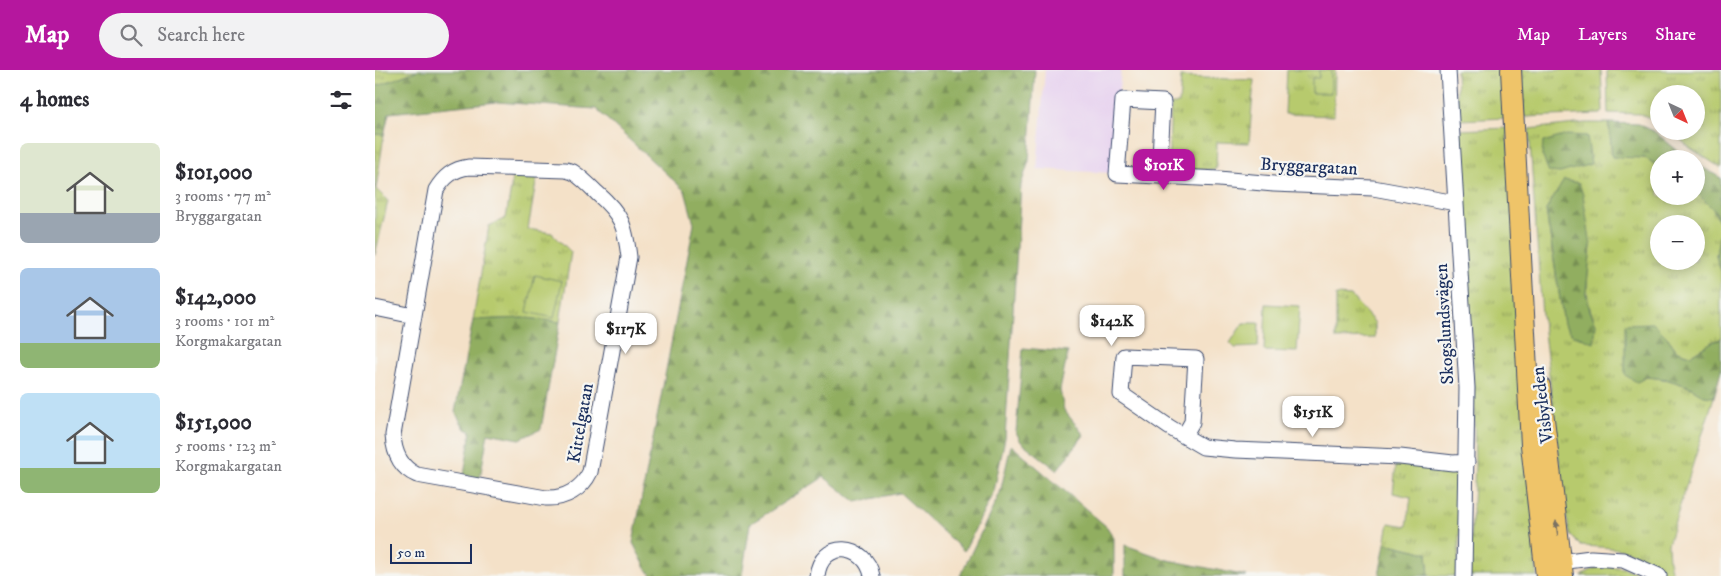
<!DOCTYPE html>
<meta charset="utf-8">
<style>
:root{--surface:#fff;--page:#f2f2f3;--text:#2b2b33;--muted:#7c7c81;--accent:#b5179e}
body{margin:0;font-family:"IM FELL DW Pica",serif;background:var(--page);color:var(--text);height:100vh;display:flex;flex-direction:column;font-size:19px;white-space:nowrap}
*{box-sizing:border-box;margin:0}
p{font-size:16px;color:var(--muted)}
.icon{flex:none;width:28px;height:28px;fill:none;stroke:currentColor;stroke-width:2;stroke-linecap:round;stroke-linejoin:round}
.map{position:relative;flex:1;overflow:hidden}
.sheet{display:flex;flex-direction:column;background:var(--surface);width:375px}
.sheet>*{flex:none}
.needle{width:32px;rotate:137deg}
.buttons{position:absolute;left:1275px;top:15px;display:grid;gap:10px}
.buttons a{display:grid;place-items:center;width:55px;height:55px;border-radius:50%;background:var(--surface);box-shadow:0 2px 12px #0003;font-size:25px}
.scale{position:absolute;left:15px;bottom:12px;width:82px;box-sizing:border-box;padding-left:5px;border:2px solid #1b2f5e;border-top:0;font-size:14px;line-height:18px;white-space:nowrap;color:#1b2f5e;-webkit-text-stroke:4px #f6f6f2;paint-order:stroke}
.price{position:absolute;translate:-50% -42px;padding:0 11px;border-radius:10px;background:#fff;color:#222;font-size:16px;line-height:32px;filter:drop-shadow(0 1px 2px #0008)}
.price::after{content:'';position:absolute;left:50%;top:30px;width:15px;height:11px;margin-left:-8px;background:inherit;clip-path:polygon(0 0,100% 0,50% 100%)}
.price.current{background:var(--accent);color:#fff}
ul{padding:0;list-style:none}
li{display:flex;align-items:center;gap:15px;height:125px;padding:0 20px}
li span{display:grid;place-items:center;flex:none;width:140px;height:100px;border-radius:8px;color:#555}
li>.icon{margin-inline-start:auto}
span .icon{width:60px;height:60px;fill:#fffc;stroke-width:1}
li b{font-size:21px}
h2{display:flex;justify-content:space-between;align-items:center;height:60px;padding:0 20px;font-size:21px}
header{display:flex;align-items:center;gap:30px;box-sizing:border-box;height:70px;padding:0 25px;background:var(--accent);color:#fff}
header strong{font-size:24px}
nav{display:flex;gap:28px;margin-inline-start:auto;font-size:18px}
.search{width:350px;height:45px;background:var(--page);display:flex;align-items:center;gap:12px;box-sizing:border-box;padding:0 18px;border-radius:28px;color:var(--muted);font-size:19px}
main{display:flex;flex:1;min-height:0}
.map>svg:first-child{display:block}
.built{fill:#e7d2ef}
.grass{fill:url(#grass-tufts);stroke:#697c66;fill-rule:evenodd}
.forest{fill:url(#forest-firs);stroke:#566e5f}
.park{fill:#b7ca6d;stroke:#697c66}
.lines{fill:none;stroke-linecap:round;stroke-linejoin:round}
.minor-casing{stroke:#3c4a6e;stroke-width:17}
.major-casing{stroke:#3c4a6e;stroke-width:22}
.minor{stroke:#fff;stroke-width:15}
.major{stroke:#efc469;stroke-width:20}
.oneway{fill:#7a7263}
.labels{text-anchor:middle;stroke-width:4.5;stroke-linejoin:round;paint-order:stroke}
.street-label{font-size:18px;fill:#1b2f5e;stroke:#f6f6f2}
</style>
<header>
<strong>Map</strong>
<div class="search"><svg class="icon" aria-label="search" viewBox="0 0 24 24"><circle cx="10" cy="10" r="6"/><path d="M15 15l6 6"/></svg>Search here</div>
<nav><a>Map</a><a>Layers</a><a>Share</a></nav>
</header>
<main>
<section class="sheet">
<h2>4 homes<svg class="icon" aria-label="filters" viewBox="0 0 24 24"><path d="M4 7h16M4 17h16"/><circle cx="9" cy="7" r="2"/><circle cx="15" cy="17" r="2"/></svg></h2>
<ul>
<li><span style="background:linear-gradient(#dfe7d0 70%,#9aa5b1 0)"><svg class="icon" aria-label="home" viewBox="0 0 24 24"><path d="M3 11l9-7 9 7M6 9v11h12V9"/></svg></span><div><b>$101,000</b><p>3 rooms · 77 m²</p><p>Bryggargatan</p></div></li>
<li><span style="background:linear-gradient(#a9c7e8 75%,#8fb573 0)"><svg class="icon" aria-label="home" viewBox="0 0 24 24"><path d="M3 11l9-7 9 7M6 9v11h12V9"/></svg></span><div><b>$142,000</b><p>3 rooms · 101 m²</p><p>Korgmakargatan</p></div></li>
<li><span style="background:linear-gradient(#bfe0f5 75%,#8fb573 0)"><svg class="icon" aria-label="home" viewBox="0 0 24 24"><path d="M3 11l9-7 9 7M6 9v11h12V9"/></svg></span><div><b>$151,000</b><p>5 rooms · 123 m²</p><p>Korgmakargatan</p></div></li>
</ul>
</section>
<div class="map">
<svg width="1346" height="506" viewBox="0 0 1346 506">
<defs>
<pattern id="grass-tufts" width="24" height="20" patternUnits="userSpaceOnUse" patternTransform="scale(1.25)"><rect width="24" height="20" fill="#b7ca6d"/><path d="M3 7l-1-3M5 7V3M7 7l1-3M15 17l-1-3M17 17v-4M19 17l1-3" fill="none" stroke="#94a45d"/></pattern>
<pattern id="forest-firs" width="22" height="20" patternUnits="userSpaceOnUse" patternTransform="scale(1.25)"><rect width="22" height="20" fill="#91ae60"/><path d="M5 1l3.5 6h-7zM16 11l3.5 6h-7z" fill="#768e52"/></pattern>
</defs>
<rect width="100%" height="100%" fill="#f6f6f2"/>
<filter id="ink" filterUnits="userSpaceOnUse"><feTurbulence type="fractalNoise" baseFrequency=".02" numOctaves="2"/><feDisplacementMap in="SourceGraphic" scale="10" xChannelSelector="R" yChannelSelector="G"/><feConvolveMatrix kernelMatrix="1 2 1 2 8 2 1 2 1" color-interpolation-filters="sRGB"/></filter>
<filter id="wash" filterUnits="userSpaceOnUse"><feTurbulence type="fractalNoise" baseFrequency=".0096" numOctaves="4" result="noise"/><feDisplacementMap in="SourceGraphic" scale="20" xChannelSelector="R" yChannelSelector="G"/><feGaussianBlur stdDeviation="1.12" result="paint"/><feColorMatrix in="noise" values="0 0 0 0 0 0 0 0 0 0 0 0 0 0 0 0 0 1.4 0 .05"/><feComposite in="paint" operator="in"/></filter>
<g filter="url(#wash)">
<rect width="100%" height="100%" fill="#f4e1c8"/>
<path class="built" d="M670 0H746L736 103 662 99Z"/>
<path class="grass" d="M0 0H43L0 17Z
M912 0H960L959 46 910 44Z
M1081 0H1128L1133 48 1083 50Z
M1146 0H1226L1228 41 1226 44 1149 47Z
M1232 0H1346V98L1315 78 1295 61H1321V24H1284V52L1265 44 1233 43Z
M806 7 879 10 874 73 842 72 841 99 793 101 796 34H804Z
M1210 53H1234L1237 86 1270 88 1284 96V126H1321V122L1338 139 1346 155 1341 186 1346 201V269L1337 272 1316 285 1302 281 1292 267 1272 307C1287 308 1299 311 1313 316 1323 320 1328 326 1339 327L1293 474 1294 492 1297 503 1291 505C1281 497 1270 487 1258 483 1241 477 1223 477 1206 476L1195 465 1190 440 1167 245 1154 59ZM1171 140 1216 176C1213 206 1207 226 1221 254L1198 265 1189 254ZM1284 154H1321V191H1284Z
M1132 58 1162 506H1094L1100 396 1098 290 1084 60Z
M0 64 9 65 1 119 13 131 0 185Z
M138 106 162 107 153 159 177 163 196 182 185 252 151 248 98 250 114 156 131 148Z
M961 225 976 226 1000 253V268L961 269Z
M1021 395 1078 398 1086 407 1083 506H1054L1052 483 1010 473 1014 453 1032 456 1036 427 1018 423Z
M1232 496 1249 498 1271 506H1206L1218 499Z"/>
<path class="forest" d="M43 0H660L654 91 646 115 630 368 619 421 589 481 525 423 481 432 449 407 375 454 367 506H277L271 498 258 473 319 154 310 121 221 39 122 32 14 43 9 65 0 64V17Z
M1234 53 1264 54 1280 62 1313 89H1284V96L1270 88 1237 87Z
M1192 65 1212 66 1216 94 1185 103 1174 102 1167 85 1168 72Z
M1321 94 1346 108V155L1338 139 1321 122Z
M1189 110 1204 113 1208 125 1216 176 1211 223 1215 241 1221 254 1219 273 1198 265 1189 254 1171 140Z
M1346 155V201L1341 186Z
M151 248 185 252 166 359 145 369 113 363 105 408 89 405 96 361 90 359 80 342 98 250Z
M1278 253 1292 267 1302 281 1316 285 1337 272 1346 269V301L1339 327 1329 326 1315 317 1291 309 1272 307 1262 312 1250 305V254Z
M648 278 693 282 685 320 689 340 709 365 682 400 646 372 641 362Z
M636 375 732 457 739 468V506H585L625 423Z
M1010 473 1052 483 1054 506H1004Z
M750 475 793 490 872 506H750Z"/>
<path class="park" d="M944 0H956V23H937V8H944Z
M160 205 187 211 179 248 152 242Z
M891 234 925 236 922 282 889 281Z
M868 253H884L883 277 860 278 855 273Z"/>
</g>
<g filter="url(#ink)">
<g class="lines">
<g class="minor-casing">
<path id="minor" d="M1073 0 1092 318 1089 506
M94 97 191 100 198 102C207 108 215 116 222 123 247 145 250 155 254 187L215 402C207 419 190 429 171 428L42 405C26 398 19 383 18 365L61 120C69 107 78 99 94 97Z
M784 106 788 32 748 30 742 104 844 109 899 114 998 118 1081 133
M0 238 39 246
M809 366 794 357 746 324 749 286 821 289 817 352 809 366 828 377 860 380 1025 387 1078 393 1092 392
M1177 493 1216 488 1248 490 1284 506
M442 506C446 469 491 473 497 506"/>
</g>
<g class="major-casing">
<path id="major" d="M1136 0 1156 375 1171 506
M1165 316 1188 506"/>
</g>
<use href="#minor" class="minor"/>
<use href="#major" class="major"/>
</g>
<defs><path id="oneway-solid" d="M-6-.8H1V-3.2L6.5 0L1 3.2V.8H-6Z" transform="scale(1.25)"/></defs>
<use class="oneway" href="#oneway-solid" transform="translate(1182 458) rotate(-98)"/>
</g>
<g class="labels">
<g class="street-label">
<text transform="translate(934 96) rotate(3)" y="6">Bryggargatan</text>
<text transform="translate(1069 254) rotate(-93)" y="6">Skogslundsvägen</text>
<text transform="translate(1167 335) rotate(-97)" y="6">Visbyleden</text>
<text transform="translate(205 353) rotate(-80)" y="6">Kittelgatan</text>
</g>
</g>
</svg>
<div class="buttons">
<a><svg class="needle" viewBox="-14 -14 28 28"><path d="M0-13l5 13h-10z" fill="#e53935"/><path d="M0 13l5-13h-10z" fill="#7c7c81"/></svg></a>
<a>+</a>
<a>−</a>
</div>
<div class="scale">50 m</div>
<b class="price current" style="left:789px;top:121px">$101K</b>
<b class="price" style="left:737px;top:277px">$142K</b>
<b class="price" style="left:251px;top:285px">$117K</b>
<b class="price" style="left:938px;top:368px">$151K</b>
</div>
</main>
